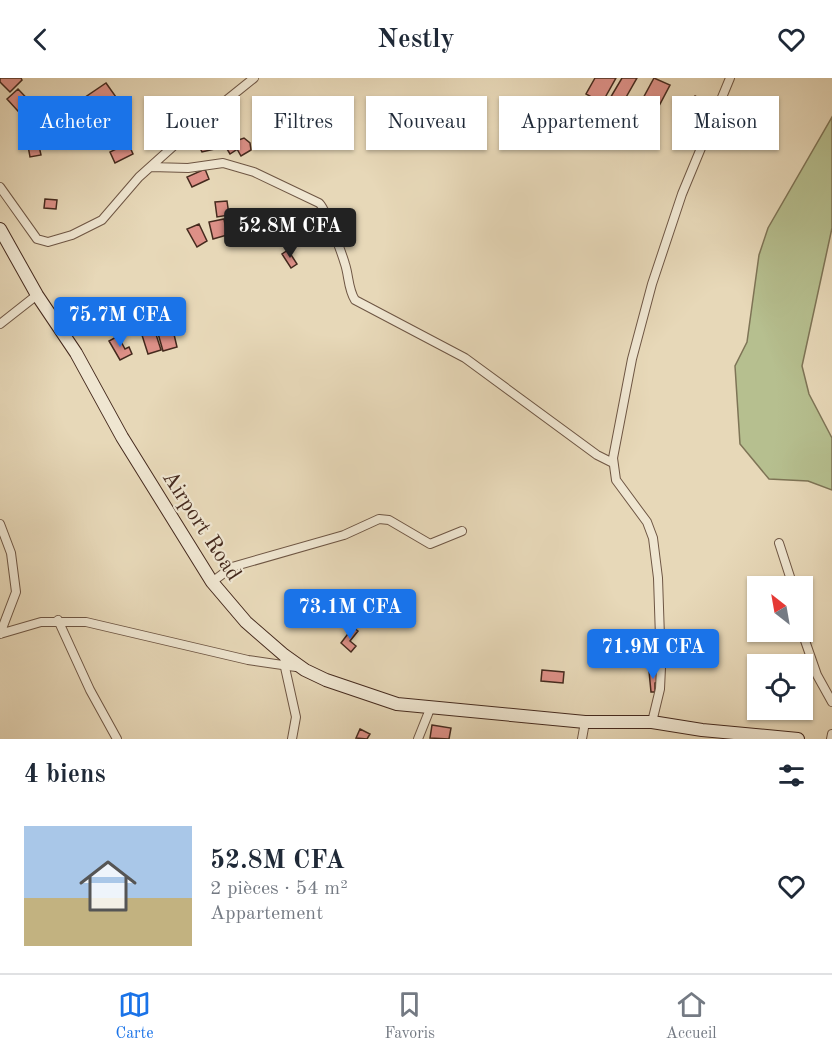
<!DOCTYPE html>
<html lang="fr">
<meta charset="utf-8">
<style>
:root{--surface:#fff;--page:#f2f2f3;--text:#1f2937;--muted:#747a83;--line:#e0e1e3;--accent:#1a73e8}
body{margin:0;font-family:"Old Standard TT",serif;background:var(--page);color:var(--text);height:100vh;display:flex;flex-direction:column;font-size:22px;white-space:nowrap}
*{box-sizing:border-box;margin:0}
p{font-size:20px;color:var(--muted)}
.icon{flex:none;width:33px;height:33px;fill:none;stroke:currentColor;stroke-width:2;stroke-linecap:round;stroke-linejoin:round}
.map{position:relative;height:661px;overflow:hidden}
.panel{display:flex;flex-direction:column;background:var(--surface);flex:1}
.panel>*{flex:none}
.guide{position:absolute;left:18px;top:18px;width:796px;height:54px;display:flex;gap:12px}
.needle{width:39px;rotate:329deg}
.controls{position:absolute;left:747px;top:498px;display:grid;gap:12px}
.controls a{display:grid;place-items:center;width:66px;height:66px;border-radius:0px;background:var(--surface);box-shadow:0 2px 4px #0004;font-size:30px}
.price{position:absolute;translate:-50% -51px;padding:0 14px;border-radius:6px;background:var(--accent);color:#fff;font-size:20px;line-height:39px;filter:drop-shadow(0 2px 3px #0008)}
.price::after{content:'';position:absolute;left:50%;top:36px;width:18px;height:14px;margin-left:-9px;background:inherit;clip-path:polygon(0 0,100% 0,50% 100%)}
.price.on{background:#222;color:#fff}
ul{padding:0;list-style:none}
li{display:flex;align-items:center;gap:18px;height:150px;padding:0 24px}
li span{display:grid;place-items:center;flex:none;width:168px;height:120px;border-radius:0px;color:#555}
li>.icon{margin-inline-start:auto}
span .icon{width:72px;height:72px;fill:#fffc;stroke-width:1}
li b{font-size:26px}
h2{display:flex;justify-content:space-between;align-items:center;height:72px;padding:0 24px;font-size:26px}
.pill{padding:0 21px;border-radius:0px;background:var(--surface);box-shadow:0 2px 4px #0004;font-size:21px;line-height:54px}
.pill.on{background:var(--accent);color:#fff}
header{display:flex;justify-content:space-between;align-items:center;height:78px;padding:0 24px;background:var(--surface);font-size:27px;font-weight:800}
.tabs{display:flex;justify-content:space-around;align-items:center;height:84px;border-top:2px solid var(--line);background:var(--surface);font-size:16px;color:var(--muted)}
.tabs a{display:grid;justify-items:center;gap:3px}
.tabs .on{color:var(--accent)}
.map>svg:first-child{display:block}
.green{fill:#b6bf8f;stroke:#7e7456;stroke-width:1.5}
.building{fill:#dd9087;stroke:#452a1e;stroke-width:1.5}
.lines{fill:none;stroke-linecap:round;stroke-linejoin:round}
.minor-casing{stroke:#6e5644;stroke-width:10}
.secondary-casing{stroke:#452a1e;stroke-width:14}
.minor{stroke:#efe6d1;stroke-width:8}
.secondary{stroke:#efe6d1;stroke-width:12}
.labels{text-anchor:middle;stroke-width:4.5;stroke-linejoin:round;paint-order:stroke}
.street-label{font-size:22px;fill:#452a1e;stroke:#efe6d1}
</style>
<header><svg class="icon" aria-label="back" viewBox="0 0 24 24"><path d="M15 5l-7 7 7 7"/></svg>Nestly<svg class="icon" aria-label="heart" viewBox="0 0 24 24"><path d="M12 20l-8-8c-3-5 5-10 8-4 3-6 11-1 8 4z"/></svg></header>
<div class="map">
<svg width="832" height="661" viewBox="0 0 832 661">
<rect width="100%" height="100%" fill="#e7d8b8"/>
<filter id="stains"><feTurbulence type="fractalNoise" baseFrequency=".00333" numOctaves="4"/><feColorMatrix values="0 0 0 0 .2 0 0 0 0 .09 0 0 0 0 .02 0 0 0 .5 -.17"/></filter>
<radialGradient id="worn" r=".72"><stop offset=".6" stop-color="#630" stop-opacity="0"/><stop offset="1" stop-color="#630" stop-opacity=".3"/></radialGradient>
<path class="green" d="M832 39V150L802 288 809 316 832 360V412L808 403 769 401 740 366 735 288 747 264 759 177 768 150Z"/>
<path class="building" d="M0 0H21L22 2 10 14 0 4Z
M595 0H616L602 25 586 16Z
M622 0H637L621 28 609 22Z
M654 0 670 7 650 45 634 37Z
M106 5 116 19 91 36 81 22Z
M18 11 38 32 27 43 7 21Z
M695 18 710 26 696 52 681 44Z
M592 28 608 38 603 47 587 37Z
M107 44 111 51 105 55 101 47Z
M229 44 236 57 230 60 223 47Z
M29 45 33 53 23 57 19 50Z
M122 46 130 63 121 67 113 50Z
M220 50 226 60 216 66 211 56Z
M36 55 41 77 30 79 26 57Z
M210 60 215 71 202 74 198 66Z
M244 60 250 65 251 72 241 78 233 64Z
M230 63 236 72 230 76 224 66Z
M128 65 133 76 115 85 110 74Z
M205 91 209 101 192 109 187 99Z
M45 121 57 122 56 131 44 130Z
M227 123 229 137 217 139 215 124Z
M230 139H242V153H230Z
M261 139 262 154 244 155 243 140Z
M285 139 288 157 277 159 275 148 270 149 269 142Z
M224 141 227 157 213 161 209 144Z
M199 146 207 163 197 169 187 151Z
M288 172 297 186 291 190 282 176Z
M138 245 139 252 119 255 118 246Z
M172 248 177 269 163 273 157 252Z
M154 250 161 272 148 276 141 254Z
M118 258 125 271 129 269 132 276 120 282 109 263Z
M353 549 358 553 350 563 356 568 351 574 341 565Z
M542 592 564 594 563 605 541 603Z
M657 592 658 604 655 605V614H651L649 593Z
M432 647 451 650 449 661 430 660Z
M360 651 370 656 367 661 356 660Z"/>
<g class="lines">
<g class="minor-casing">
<path id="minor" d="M151 89 188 90 223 85 254 94 319 125C325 129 342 176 345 186 349 198 348 211 355 222L465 280 597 377 613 385
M0 109 37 161 48 164 72 157 102 142 139 99 208 37 254 0
M0 246 37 217
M0 446 11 475 16 514 0 556
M779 465 793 508
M212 504 232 489 344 457 379 441 389 442 430 466 462 453
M58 542 90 612 117 661
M802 554 817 597 832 624
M0 556 41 544H86L248 582 296 589
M284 585 296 639 292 661
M652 644 660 611 661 589 658 500 653 460 647 444 616 402 613 380 632 281 652 206 682 116 730 0
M418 661 430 631
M582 661 585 644
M831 661 832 656"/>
</g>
<g class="secondary-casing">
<path id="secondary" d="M0 151 37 217 76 275 122 359 212 504 246 544 284 577 305 592 326 602 397 626 585 644H652L702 652 798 661"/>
</g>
<use href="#minor" class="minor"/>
<use href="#secondary" class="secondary"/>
</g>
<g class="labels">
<g class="street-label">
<text transform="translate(203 447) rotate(57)" y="8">Airport Road</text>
</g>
</g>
<rect width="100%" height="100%" filter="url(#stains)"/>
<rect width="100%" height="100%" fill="url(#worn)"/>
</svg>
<div class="controls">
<a><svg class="needle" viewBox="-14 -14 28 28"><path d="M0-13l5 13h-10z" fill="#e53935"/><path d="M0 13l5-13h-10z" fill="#747a83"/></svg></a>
<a><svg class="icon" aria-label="locate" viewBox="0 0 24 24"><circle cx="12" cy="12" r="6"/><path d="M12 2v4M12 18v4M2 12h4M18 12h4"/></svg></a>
</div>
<b class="price on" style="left:290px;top:181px">52.8M CFA</b>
<b class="price" style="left:120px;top:270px">75.7M CFA</b>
<b class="price" style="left:350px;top:562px">73.1M CFA</b>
<b class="price" style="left:653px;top:602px">71.9M CFA</b>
<div class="guide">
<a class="pill on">Acheter</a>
<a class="pill">Louer</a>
<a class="pill">Filtres</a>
<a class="pill">Nouveau</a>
<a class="pill">Appartement</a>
<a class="pill">Maison</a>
</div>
</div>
<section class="panel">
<h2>4 biens<svg class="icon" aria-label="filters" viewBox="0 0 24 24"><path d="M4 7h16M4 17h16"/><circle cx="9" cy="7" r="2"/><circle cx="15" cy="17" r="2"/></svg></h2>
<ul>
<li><span style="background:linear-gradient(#a9c7e8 60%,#c2b280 0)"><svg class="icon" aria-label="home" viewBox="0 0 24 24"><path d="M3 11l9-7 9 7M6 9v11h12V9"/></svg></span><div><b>52.8M CFA</b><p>2 pièces · 54 m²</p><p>Appartement</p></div><svg class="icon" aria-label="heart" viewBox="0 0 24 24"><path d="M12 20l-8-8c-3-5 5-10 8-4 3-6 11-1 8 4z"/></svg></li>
</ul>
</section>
<nav class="tabs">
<a class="on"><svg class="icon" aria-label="map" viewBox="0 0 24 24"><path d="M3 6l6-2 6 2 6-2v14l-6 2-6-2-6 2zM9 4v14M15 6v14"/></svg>Carte</a>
<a><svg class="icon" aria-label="saved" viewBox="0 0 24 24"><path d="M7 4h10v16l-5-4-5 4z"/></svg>Favoris</a>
<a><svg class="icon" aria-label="home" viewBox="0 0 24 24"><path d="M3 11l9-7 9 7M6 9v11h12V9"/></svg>Accueil</a>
</nav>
